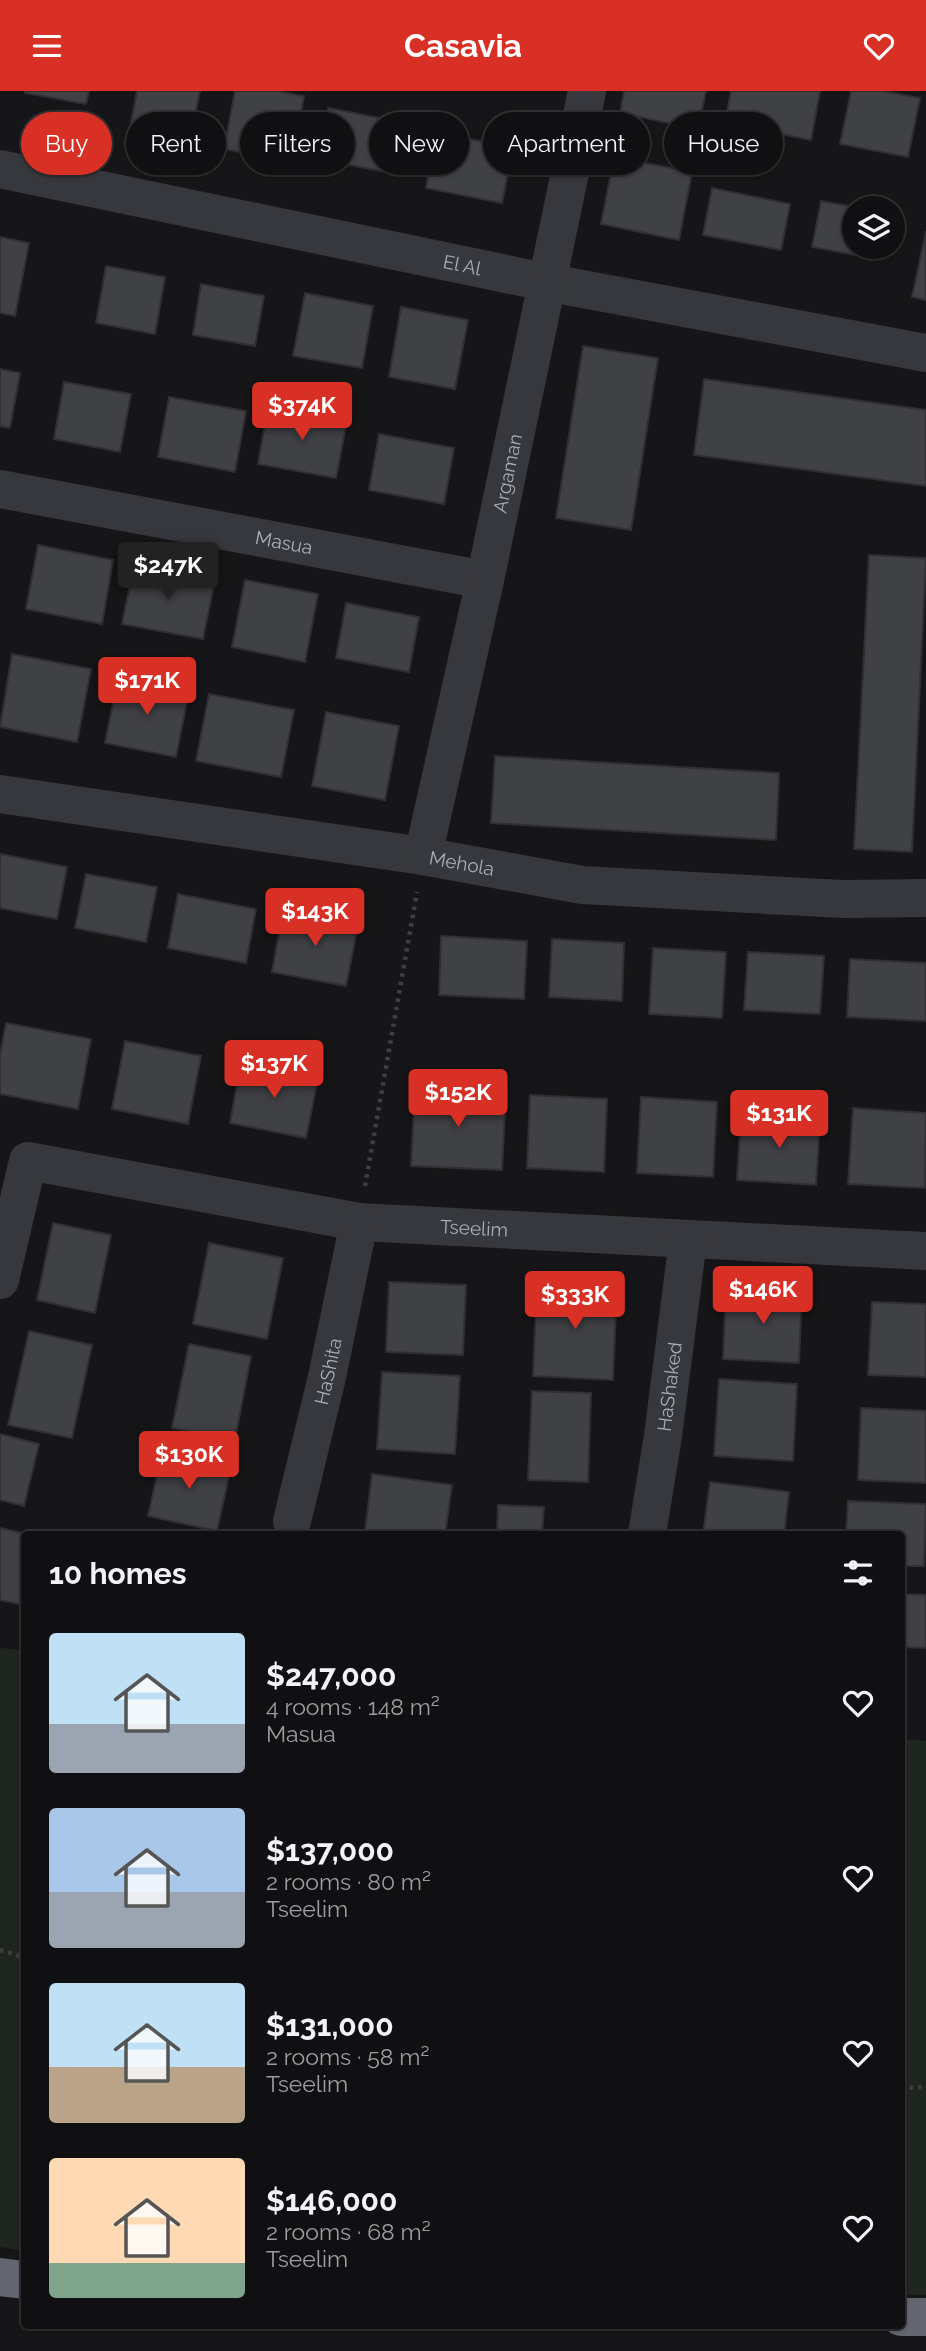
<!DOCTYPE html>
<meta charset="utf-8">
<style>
:root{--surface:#101012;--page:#1e1e20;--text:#f1f3f6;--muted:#9c9d9f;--line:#303032;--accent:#d93025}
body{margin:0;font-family:Raleway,sans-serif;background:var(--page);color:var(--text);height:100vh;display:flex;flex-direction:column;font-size:26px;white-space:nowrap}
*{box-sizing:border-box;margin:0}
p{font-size:23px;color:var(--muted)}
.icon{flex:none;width:38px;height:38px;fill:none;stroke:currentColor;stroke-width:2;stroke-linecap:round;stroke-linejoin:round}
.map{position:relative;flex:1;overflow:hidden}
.sheet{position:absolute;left:21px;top:1440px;width:884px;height:798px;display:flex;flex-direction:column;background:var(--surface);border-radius:7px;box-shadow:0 2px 5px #0004,0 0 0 2px var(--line)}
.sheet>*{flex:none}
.top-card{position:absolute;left:21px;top:21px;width:886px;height:63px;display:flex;gap:14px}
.controls{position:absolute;left:842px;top:105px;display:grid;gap:14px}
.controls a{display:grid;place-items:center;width:63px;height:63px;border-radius:50%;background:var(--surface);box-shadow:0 2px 5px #0004,0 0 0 2px var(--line);font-size:35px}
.price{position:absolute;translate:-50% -60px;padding:0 16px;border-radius:7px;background:var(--accent);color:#fff;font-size:23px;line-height:46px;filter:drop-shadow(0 2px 4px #0008)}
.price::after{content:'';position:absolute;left:50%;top:42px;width:21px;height:16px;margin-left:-10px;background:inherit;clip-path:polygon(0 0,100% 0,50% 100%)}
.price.on{background:#222;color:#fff}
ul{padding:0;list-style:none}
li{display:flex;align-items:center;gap:21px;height:175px;padding:0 28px}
li span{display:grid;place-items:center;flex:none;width:196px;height:140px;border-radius:7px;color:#555}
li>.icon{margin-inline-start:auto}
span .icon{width:84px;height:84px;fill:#fffc;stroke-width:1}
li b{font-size:30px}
h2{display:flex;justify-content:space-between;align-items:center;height:84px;padding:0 28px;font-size:30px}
.chip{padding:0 24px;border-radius:32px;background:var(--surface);box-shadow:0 2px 5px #0004,0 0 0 2px var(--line);font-size:24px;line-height:63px}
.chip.on{background:var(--accent);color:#fff}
header{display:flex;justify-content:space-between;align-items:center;height:91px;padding:0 28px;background:var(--accent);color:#fff;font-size:32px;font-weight:700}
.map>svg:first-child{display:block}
.green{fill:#1e261f}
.building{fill:#404145;stroke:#303034;stroke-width:2}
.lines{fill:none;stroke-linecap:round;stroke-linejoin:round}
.path{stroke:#3d3f44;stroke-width:4.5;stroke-dasharray:3.5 5;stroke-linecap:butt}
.minor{stroke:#37383d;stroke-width:38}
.highway{stroke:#63666e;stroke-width:38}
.labels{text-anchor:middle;stroke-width:5;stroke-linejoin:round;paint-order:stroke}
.street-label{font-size:19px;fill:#a8adb8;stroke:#111113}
</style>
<header><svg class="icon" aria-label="menu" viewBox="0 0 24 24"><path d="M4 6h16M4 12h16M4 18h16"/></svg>Casavia<svg class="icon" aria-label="heart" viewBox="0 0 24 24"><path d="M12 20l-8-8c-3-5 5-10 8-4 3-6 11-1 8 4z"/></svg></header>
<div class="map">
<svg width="926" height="2260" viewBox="0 0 926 2260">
<rect width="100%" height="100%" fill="#161618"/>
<path class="green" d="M0 1557 24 1559V2160L0 2156Z
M901 1648 926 1650V2204H901Z"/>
<path class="building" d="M25 0H89L86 13 25 2Z
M137 0H200L190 48 130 37Z
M235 0H277L304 5 292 70 224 58Z
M624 0H706L698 38 620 22Z
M731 0H820L811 49 725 32Z
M851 0H883L920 7 908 66 840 53Z
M328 17 416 34 407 85 318 68Z
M436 42 513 56 502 112 426 97Z
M614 66 692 81 679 149 601 133Z
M712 97 790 113 781 159 703 144Z
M821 110 859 117H854V156H874L872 167 812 156Z
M926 140V209L912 206Z
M0 146 29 152 15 225 0 222Z
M106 175 165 186 155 243 96 232Z
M201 193 264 205 255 255 193 244Z
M305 202 373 215 362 277 293 265Z
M401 216 468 229 455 298 389 286Z
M583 255 658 267 631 439 556 427Z
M0 278 20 282 10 337 0 335Z
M704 288 926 319V395L694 364Z
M64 291 131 303 120 361 54 348Z
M169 306 246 320 235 381 158 366Z
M268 316 347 330 336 387 258 373Z
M379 343 454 357 444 413 369 399Z
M38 454 113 469 102 533 26 518Z
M869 464 926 467 912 761 854 758Z
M134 474 215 489 203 548 122 533Z
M245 489 318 503 305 571 232 556Z
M346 512 419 526 409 581 336 567Z
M12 563 91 578 77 651 0 636Z
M118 587 189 600 176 666 105 652Z
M209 603 294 619 281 686 196 670Z
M326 621 399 635 385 709 312 695Z
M495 665 779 682 776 749 491 732Z
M0 763 67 776 57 828 0 817Z
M86 783 157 796 146 851 75 837Z
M178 803 256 818 246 872 168 857Z
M283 819 358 834 346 895 272 881Z
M441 845 527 850 524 908 439 904Z
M552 848 624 852 622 910 549 906Z
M653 857 726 861 722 927 649 923Z
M748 861 824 865 820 923 744 919Z
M850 868 926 872V930L847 926Z
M6 932 91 948 78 1018 0 1003V964Z
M125 950 201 965 188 1033 112 1018Z
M241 971 318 987 306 1047 230 1032Z
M415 997 506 1002 502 1079 411 1075Z
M530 1004 607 1008 604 1081 527 1077Z
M641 1006 717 1011 713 1086 637 1082Z
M853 1017 926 1022 925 1097 848 1093Z
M741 1024 820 1028 816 1094 737 1089Z
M53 1132 111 1144 95 1222 37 1209Z
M209 1152 283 1167 267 1248 193 1233Z
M389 1191 466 1194 463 1264 386 1261Z
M537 1191 617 1194 613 1289 533 1285Z
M726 1198 802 1201 799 1272 723 1268Z
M872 1211 926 1213V1286L868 1284Z
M29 1240 92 1254 72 1347 8 1334Z
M189 1253 251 1265 235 1349 172 1337Z
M382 1281 460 1285 455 1363 377 1358Z
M719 1288 797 1293 793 1370 714 1365Z
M532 1300 591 1302 588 1391 528 1389Z
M861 1317 926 1320V1392L858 1389Z
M0 1343 39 1353 24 1415 0 1409Z
M162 1361 231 1376 217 1440 148 1425Z
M372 1383 452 1394 445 1444H388L365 1441Z
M710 1391 789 1401 784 1444H703Z
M848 1410 926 1413 924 1475H901V1444H846Z
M498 1414 544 1416 542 1444H497Z
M0 1437 31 1444H24V1514L0 1509Z
M901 1503 926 1504V1557L901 1556Z"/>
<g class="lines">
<path class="path" d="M365 1095 417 801
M0 1859 24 1866
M901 1997 926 1996"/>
<g class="minor">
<path id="s1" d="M0 78 545 191 926 262"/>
<path id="s2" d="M0 398 485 489"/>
<path id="s3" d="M0 703 423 765 582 794 843 808 926 807"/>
<path id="s4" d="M423 765 485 489 587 0"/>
<path id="s5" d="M0 1189 28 1070 359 1131 926 1160"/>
<path id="s6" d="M292 1430 327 1286 359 1131"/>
<path id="s7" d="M647 1443 663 1345 688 1149"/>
</g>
<path class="highway" d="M0 2186 24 2189
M901 2226H926"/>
</g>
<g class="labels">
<g class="street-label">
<text dy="7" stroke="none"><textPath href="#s1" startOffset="472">El Al</textPath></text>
<text dy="7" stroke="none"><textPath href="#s4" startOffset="392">Argaman</textPath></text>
<text dy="7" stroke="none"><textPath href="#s2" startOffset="289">Masua</textPath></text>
<text dy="7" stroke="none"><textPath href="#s3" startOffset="467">Mehola</textPath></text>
<text dy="7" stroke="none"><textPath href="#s5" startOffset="574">Tseelim</textPath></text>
<text dy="7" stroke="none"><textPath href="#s6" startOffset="154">HaShita</textPath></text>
<text dy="7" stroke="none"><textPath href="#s7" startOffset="149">HaShaked</textPath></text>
</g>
</g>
</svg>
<div class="controls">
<a><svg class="icon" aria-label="layers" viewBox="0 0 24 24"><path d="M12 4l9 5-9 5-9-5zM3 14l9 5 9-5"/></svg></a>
</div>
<b class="price" style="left:302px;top:351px">$374K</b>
<b class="price on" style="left:168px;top:511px">$247K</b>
<b class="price" style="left:147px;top:626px">$171K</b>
<b class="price" style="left:315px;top:857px">$143K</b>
<b class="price" style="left:274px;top:1009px">$137K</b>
<b class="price" style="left:458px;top:1038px">$152K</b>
<b class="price" style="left:779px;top:1059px">$131K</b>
<b class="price" style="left:763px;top:1235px">$146K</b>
<b class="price" style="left:575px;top:1240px">$333K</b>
<b class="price" style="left:189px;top:1400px">$130K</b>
<div class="top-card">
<a class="chip on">Buy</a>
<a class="chip">Rent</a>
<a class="chip">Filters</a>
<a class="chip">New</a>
<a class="chip">Apartment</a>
<a class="chip">House</a>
</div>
<section class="sheet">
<h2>10 homes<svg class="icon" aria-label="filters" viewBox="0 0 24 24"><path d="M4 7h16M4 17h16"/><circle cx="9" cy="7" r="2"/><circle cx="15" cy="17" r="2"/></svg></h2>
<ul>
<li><span style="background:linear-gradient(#bfe0f5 65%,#9aa5b1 0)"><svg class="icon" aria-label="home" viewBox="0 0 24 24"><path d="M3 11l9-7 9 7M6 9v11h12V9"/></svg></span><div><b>$247,000</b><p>4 rooms · 148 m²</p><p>Masua</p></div><svg class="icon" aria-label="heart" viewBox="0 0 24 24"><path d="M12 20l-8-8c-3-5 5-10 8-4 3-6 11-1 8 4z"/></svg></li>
<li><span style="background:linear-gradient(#a9c7e8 60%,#9aa5b1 0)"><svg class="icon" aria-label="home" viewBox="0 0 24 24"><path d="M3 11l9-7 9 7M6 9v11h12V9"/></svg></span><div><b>$137,000</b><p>2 rooms · 80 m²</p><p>Tseelim</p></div><svg class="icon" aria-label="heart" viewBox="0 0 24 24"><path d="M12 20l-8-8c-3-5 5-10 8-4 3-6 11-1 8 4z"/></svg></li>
<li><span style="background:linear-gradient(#bfe0f5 60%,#b9a48a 0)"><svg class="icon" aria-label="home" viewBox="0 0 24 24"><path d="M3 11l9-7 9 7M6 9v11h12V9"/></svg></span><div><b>$131,000</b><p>2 rooms · 58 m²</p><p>Tseelim</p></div><svg class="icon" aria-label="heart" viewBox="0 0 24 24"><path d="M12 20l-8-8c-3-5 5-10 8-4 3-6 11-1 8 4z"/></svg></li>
<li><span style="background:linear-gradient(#ffd9b3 75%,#7fa58c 0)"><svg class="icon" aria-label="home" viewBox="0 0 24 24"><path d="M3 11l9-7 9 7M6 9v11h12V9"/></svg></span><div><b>$146,000</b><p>2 rooms · 68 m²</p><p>Tseelim</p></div><svg class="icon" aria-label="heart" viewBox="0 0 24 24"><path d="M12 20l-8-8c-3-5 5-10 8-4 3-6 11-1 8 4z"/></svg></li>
</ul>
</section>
</div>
